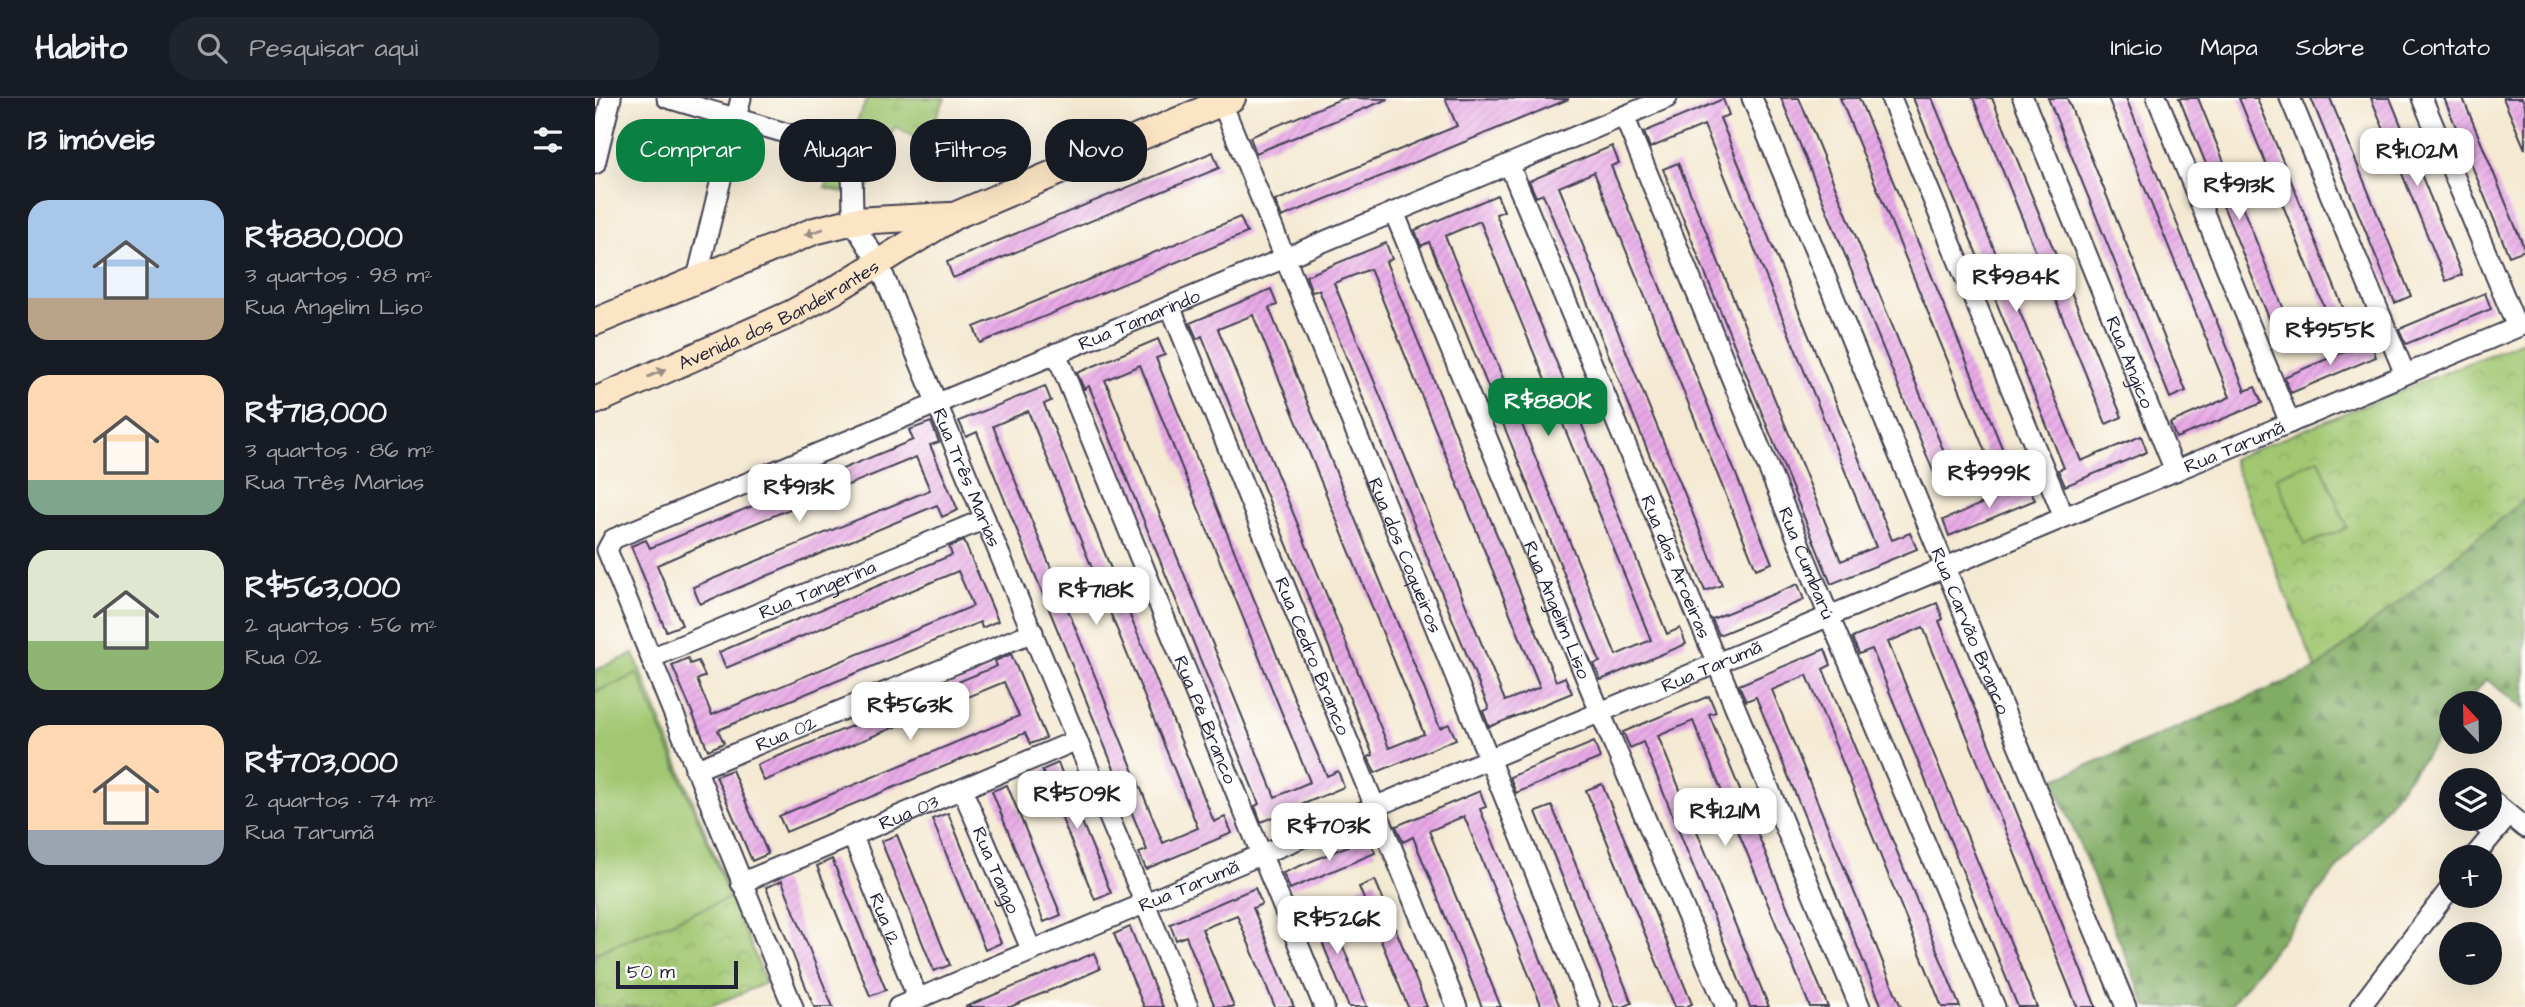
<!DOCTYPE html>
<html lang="pt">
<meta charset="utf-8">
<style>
:root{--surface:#171b24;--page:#20242c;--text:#f1f3f6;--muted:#9ea1a6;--line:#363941;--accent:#0b8043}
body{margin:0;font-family:"Architects Daughter",sans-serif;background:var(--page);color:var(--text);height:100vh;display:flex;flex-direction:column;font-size:26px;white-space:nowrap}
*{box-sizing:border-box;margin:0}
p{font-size:23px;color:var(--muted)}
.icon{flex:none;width:38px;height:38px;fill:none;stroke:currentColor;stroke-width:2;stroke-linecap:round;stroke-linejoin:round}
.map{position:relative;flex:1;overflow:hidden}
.panel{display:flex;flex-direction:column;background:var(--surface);width:595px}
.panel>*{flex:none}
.banner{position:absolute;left:21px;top:21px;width:665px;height:63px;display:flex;gap:14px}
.needle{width:46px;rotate:338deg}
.tools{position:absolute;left:1844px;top:593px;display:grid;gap:14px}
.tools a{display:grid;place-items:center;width:63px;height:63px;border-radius:50%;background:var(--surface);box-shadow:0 7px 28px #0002;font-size:35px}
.scale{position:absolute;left:21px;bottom:18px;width:122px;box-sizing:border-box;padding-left:7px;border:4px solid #22223b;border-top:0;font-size:19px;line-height:24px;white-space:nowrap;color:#22223b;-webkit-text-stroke:5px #fdfcf7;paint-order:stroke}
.price{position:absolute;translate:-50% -60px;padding:0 16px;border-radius:14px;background:#fff;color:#222;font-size:23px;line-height:46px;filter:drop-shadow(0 2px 4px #0008)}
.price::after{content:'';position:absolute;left:50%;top:42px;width:21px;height:16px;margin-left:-10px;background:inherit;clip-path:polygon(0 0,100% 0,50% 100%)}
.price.current{background:var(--accent);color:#fff}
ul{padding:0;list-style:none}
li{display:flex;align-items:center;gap:21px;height:175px;padding:0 28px}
li span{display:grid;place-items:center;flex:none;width:196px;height:140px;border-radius:21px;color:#555}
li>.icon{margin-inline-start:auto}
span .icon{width:84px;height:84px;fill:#fffc;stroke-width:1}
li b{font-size:30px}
h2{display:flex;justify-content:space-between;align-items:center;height:84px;padding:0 28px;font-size:30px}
.pill{padding:0 24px;border-radius:28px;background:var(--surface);box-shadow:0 7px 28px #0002;font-size:24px;line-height:63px}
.pill.current{background:var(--accent);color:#fff}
header{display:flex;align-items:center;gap:42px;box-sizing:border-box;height:98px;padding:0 35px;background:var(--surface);border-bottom:2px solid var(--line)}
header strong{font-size:33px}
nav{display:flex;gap:38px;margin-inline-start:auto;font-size:24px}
.search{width:490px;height:63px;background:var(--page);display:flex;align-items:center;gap:18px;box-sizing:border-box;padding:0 24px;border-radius:28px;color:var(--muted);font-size:26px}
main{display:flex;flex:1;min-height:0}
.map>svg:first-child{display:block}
.grass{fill:url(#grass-tufts);stroke:#627456;stroke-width:2}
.forest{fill:url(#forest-firs);stroke:#516750;stroke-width:2}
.park{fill:url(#park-crowns);stroke:#627456;stroke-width:2}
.garden{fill:#a1c772;stroke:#627456;stroke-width:2}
.building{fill:url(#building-hatch);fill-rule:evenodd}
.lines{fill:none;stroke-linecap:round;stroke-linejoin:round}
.street-casing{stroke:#424052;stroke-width:23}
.secondary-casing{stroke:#424052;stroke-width:30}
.street{stroke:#fff;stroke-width:19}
.secondary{stroke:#fce5c4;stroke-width:26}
.oneway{fill:#9a8d86}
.labels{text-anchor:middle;stroke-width:5;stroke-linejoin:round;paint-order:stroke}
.street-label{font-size:19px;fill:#22223b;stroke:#fdfcf7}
</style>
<header>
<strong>Habito</strong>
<div class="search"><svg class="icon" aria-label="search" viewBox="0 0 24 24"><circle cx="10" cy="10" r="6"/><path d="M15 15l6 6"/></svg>Pesquisar aqui</div>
<nav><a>Início</a><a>Mapa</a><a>Sobre</a><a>Contato</a></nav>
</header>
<main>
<section class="panel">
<h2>13 imóveis<svg class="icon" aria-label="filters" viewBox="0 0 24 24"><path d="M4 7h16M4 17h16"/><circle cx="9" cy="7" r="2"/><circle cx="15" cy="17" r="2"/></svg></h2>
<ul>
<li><span style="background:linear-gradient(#a9c7e8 70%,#b9a48a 0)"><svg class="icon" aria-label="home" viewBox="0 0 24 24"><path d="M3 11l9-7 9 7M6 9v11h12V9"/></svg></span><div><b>R$880,000</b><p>3 quartos · 98 m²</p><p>Rua Angelim Liso</p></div></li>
<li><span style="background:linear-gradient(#ffd9b3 75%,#7fa58c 0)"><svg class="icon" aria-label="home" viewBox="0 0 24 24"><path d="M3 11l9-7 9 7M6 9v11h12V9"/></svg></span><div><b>R$718,000</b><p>3 quartos · 86 m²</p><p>Rua Três Marias</p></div></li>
<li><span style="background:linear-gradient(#dfe7d0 65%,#8fb573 0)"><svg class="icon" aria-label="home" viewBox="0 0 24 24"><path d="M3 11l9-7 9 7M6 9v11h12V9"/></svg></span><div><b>R$563,000</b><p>2 quartos · 56 m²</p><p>Rua 02</p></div></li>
<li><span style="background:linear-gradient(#ffd9b3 75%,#9aa5b1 0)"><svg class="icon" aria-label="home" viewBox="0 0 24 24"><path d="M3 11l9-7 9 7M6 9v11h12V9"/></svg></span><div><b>R$703,000</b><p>2 quartos · 74 m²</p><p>Rua Tarumã</p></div></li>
</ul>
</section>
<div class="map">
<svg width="1930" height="909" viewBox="0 0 1930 909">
<defs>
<pattern id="grass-tufts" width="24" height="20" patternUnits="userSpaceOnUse" patternTransform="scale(1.75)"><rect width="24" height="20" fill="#a1c772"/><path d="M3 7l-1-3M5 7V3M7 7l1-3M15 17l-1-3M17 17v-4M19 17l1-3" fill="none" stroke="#8aab64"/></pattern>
<pattern id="forest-firs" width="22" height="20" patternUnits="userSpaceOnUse" patternTransform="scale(1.75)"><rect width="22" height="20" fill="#80ac64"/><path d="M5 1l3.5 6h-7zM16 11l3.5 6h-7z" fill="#688c54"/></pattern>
<pattern id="park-crowns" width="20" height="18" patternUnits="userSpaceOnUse" patternTransform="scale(1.75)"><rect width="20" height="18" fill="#a1c772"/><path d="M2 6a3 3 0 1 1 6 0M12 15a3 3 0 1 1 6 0" fill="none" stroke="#8aab64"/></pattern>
<pattern id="building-hatch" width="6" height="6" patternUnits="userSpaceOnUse" patternTransform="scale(1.75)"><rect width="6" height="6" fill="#e8aae7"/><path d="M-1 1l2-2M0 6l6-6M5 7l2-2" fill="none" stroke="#c792c7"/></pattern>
</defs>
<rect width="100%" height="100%" fill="#fdfcf7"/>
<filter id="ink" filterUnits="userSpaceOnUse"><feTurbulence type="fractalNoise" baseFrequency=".0143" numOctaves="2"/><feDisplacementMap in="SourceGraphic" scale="14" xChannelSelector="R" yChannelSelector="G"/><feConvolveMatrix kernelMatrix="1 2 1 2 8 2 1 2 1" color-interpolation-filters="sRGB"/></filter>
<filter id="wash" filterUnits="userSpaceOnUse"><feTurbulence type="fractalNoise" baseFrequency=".00686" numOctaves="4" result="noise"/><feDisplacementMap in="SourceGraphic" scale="28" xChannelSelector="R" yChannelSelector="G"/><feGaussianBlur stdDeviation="1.57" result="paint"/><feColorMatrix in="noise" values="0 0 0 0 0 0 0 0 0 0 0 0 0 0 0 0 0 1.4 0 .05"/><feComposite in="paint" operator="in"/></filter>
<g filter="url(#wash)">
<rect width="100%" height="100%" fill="#f4e9d2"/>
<path class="grass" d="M273 0H350L329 44 300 29 269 99 230 90Z"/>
<path class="forest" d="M1930 401V611L1891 581 1872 605 1857 606V624L1634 909H1552L1458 682 1721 571Z"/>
<path class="park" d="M1930 242V401L1721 571 1637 361Z
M39 556 171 885 113 909H0V572Z"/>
<path class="garden" d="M1724 361 1752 430 1710 447 1681 379Z
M43 576 135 800 0 855V594Z"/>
<g id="blocks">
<path class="building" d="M748 0 793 1 661 55 655 39Z
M850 0 974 1 687 119 680 103 862 28Z
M1186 0H1204L1363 388 1347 395Z
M1245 0H1264L1414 367 1398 373Z
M1318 0H1337L1486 363 1546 338 1552 354 1470 388 1463 372 1469 370Z
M1378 0H1397L1527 319 1511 326Z
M1453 0H1472L1591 293 1575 300Z
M1513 0H1531L1650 293 1660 289 1667 305 1581 340 1575 325 1635 299Z
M1584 0H1603L1703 246 1687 252Z
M1644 0H1662L1754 224 1738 230Z
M1716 0H1735L1816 198 1800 205Z
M1776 0H1795L1867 177 1851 183Z
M1849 0H1868L1930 152 1914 158Z
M1908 0H1927L1930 7V51Z
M1128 1 1134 17 1125 20 1297 442 1315 435 1322 451 1236 486 1068 71 1083 65 1246 463 1281 449 1109 27 1055 50 1049 34Z
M1017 48 1024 65 1016 68 1177 465 1161 471 999 74 964 89 1127 487 1110 493 948 96 941 99 934 83Z
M618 54 624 70 358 180 352 164Z
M902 97 909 113 901 116 1072 536 1085 530 1091 546 1006 582 999 566 1005 564 834 144 826 148 820 132ZM885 123 1056 542 1021 557 850 138Z
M645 119 652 135 385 245 379 229Z
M791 145 797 161 791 164 945 543 961 583 970 579 977 595 894 629 888 613 894 611 876 567 724 192 717 194 711 178ZM775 171 945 589 910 603 739 185Z
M676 191 682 207 674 210 820 568 845 630 854 626 861 641 780 675 773 659 778 657 623 278 607 238 602 241 595 225ZM658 217 829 636 794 650 623 231Z
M1890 195 1896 211 1811 246 1804 231Z
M563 241 570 257 561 260 715 639 732 678 743 673 749 689 666 724 660 708 664 706 494 288 489 291 482 275ZM545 267 715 684 680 699 510 282Z
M1775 243 1781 259 1696 295 1689 279Z
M450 288 456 303 449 306 619 724 630 719 637 735 551 771 544 755 552 752 382 334 371 339 364 323ZM433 313 603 730 568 745 398 328Z
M336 324 344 344 335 347 363 412 347 419 342 407 105 506 98 489 335 392 321 359 122 441 62 467 87 527 71 533 36 448 51 442 55 450 318 342 314 332Z
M1433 386 1440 402 1354 438 1348 422Z
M369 443 403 523 387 530 385 524 123 632 129 645 113 652 77 567 93 560 95 566 103 563 110 578 102 582 117 617 378 508 363 473 131 570 124 554 357 457 354 449Z
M1203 486 1209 502 1124 537 1117 521Z
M1342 505 1348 521 1344 523 1501 909H1483L1480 904 1328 529 1293 544 1442 909H1423L1277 551 1264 556 1257 540Z
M1230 551 1236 567 1228 571 1365 909H1347L1212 577 1177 592 1306 909H1287L1161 599 1151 603 1144 587Z
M416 556 451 640 435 646 430 635 191 734 184 718 424 618 409 584 169 683 162 667 402 568 400 563Z
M1114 598 1121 614 1114 616 1233 909H1215L1098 623 1063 638 1174 909H1155L1048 644 1035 650 1028 634Z
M999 644 1005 660 921 695 915 679Z
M463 665 516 795 500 802 447 672Z
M137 672 173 756 157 763 121 678Z
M1007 686 1097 906 1090 909H1080L991 692Z
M412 687 466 817 449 824 397 693Z
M885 693 891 709 885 711 965 909H947L869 718 834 733 906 909H887L818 739 808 744 801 728Z
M957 708 1037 905 1028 909H1020L941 714Z
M353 715 406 845 390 852 337 721Z
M302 737 355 867 339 873 286 743Z
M774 739 780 755 695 791 688 775Z
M237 761 291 892 275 898 222 768Z
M780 782 797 822 832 909H813L773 811 764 789Z
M187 783 223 873 238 909H219L196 852 171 789Z
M660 790 667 806 658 810 699 909H680L642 817 607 831 639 909H620L591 838 581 842 575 826Z
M729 804 739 826 772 909H754L750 900 713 810Z
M535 829 553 874 568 909H549L530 863 519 836Z
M499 855 505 871 487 879 415 909H370Z"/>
</g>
</g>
<g filter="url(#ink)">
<use href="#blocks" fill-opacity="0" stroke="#424052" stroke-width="2"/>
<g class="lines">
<g class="street-casing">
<g id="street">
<path id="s1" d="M72 0 245 51C263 69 255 96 259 120 261 134 276 151 283 164L593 909"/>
<path id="s2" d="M1157 0 1531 909"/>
<path d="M1296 0 1469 419"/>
<path id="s3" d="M1428 0 1580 373"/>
<path d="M1562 0 1695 325"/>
<path d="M1695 0 1810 276"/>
<path d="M1827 0 1922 229"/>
<path id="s4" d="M627 5 995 909"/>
<path id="s5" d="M1029 18 1234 518 1400 909"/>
<path d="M0 66 16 0"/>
<path id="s6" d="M914 66 1265 909"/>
<path id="s7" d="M799 114 1005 614 1131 909"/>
<path d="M102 180 146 0"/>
<path id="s8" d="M575 208 862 909"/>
<path id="s9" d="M461 255 729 909"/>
<path id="s10" d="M56 560 390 421"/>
<path id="s11" d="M100 672 438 534"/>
<path id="s12" d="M367 691 437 853"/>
<path d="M1895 701 1930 730"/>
<path d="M1883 721 1897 735"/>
<path id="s13" d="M258 739 323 901"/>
<path d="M1878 760 1914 717"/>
<path id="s14" d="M146 785 482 642"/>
<path id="s15" d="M198 909 12 452 18 441 1072 0"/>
<path id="s16" d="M303 909 1930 226"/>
<path d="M1765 909 1857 788"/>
</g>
</g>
<g class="secondary-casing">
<g id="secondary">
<path d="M0 224 219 133 259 123 354 118"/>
<path id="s17" d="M0 303 196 216 240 192 359 118 637 0"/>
</g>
</g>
<use href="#street" class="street"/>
<use href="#secondary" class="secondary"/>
</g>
<defs><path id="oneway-solid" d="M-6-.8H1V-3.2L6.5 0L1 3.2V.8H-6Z" transform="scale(1.75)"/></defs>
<g class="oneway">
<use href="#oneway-solid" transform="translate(219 134) rotate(162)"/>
<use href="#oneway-solid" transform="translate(62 275) rotate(-24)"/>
</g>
</g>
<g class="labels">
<g class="street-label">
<text dy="7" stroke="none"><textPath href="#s17" startOffset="203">Avenida dos Bandeirantes</textPath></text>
<text dy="7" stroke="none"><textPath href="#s15" startOffset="1076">Rua Tamarindo</textPath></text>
<text dy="7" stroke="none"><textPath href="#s3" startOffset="285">Rua Angico</textPath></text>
<text dy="7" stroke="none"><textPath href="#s16" startOffset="1449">Rua Tarumã</textPath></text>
<text dy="7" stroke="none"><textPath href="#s1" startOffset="536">Rua Três Marias</textPath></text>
<text dy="7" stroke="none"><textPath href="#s4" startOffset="488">Rua dos Coqueiros</textPath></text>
<text dy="7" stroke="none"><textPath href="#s5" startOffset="483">Rua Cumbarú</textPath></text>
<text dy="7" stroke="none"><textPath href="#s6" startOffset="436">Rua das Aroeiras</textPath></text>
<text dy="7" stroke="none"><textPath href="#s10" startOffset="180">Rua Tangerina</textPath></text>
<text dy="7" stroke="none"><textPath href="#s7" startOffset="430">Rua Angelim Liso</textPath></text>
<text dy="7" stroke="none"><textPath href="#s2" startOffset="576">Rua Carvão Branco</textPath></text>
<text dy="7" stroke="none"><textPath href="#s8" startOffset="378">Rua Cedro Branco</textPath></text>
<text dy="7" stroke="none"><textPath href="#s16" startOffset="882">Rua Tarumã</textPath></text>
<text dy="7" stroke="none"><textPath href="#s9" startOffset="396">Rua Pé Branco</textPath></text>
<text dy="7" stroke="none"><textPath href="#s11" startOffset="98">Rua 02</textPath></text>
<text dy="7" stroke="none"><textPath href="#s14" startOffset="182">Rua 03</textPath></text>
<text dy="7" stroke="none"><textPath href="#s12" startOffset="88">Rua Tango</textPath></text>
<text dy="7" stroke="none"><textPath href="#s16" startOffset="315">Rua Tarumã</textPath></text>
<text dy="7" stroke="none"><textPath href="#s13" startOffset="88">Rua 12</textPath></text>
</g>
</g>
</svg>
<div class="tools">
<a><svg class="needle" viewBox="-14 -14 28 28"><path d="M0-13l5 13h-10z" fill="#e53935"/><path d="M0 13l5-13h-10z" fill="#9ea1a6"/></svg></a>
<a><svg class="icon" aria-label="layers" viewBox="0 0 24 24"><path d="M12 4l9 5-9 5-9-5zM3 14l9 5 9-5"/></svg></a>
<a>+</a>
<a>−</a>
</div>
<div class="scale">50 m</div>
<b class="price" style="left:1822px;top:90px">R$1.02M</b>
<b class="price" style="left:1644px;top:124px">R$913K</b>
<b class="price" style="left:1421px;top:216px">R$984K</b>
<b class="price" style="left:1735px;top:269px">R$955K</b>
<b class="price current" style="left:953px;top:340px">R$880K</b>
<b class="price" style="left:1394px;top:412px">R$999K</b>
<b class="price" style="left:204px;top:426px">R$913K</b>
<b class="price" style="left:501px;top:529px">R$718K</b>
<b class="price" style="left:315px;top:644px">R$563K</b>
<b class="price" style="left:482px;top:733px">R$509K</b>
<b class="price" style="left:1130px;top:750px">R$1.21M</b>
<b class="price" style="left:734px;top:765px">R$703K</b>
<b class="price" style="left:742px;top:858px">R$526K</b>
<div class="banner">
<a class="pill current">Comprar</a>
<a class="pill">Alugar</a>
<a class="pill">Filtros</a>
<a class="pill">Novo</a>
</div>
</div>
</main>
